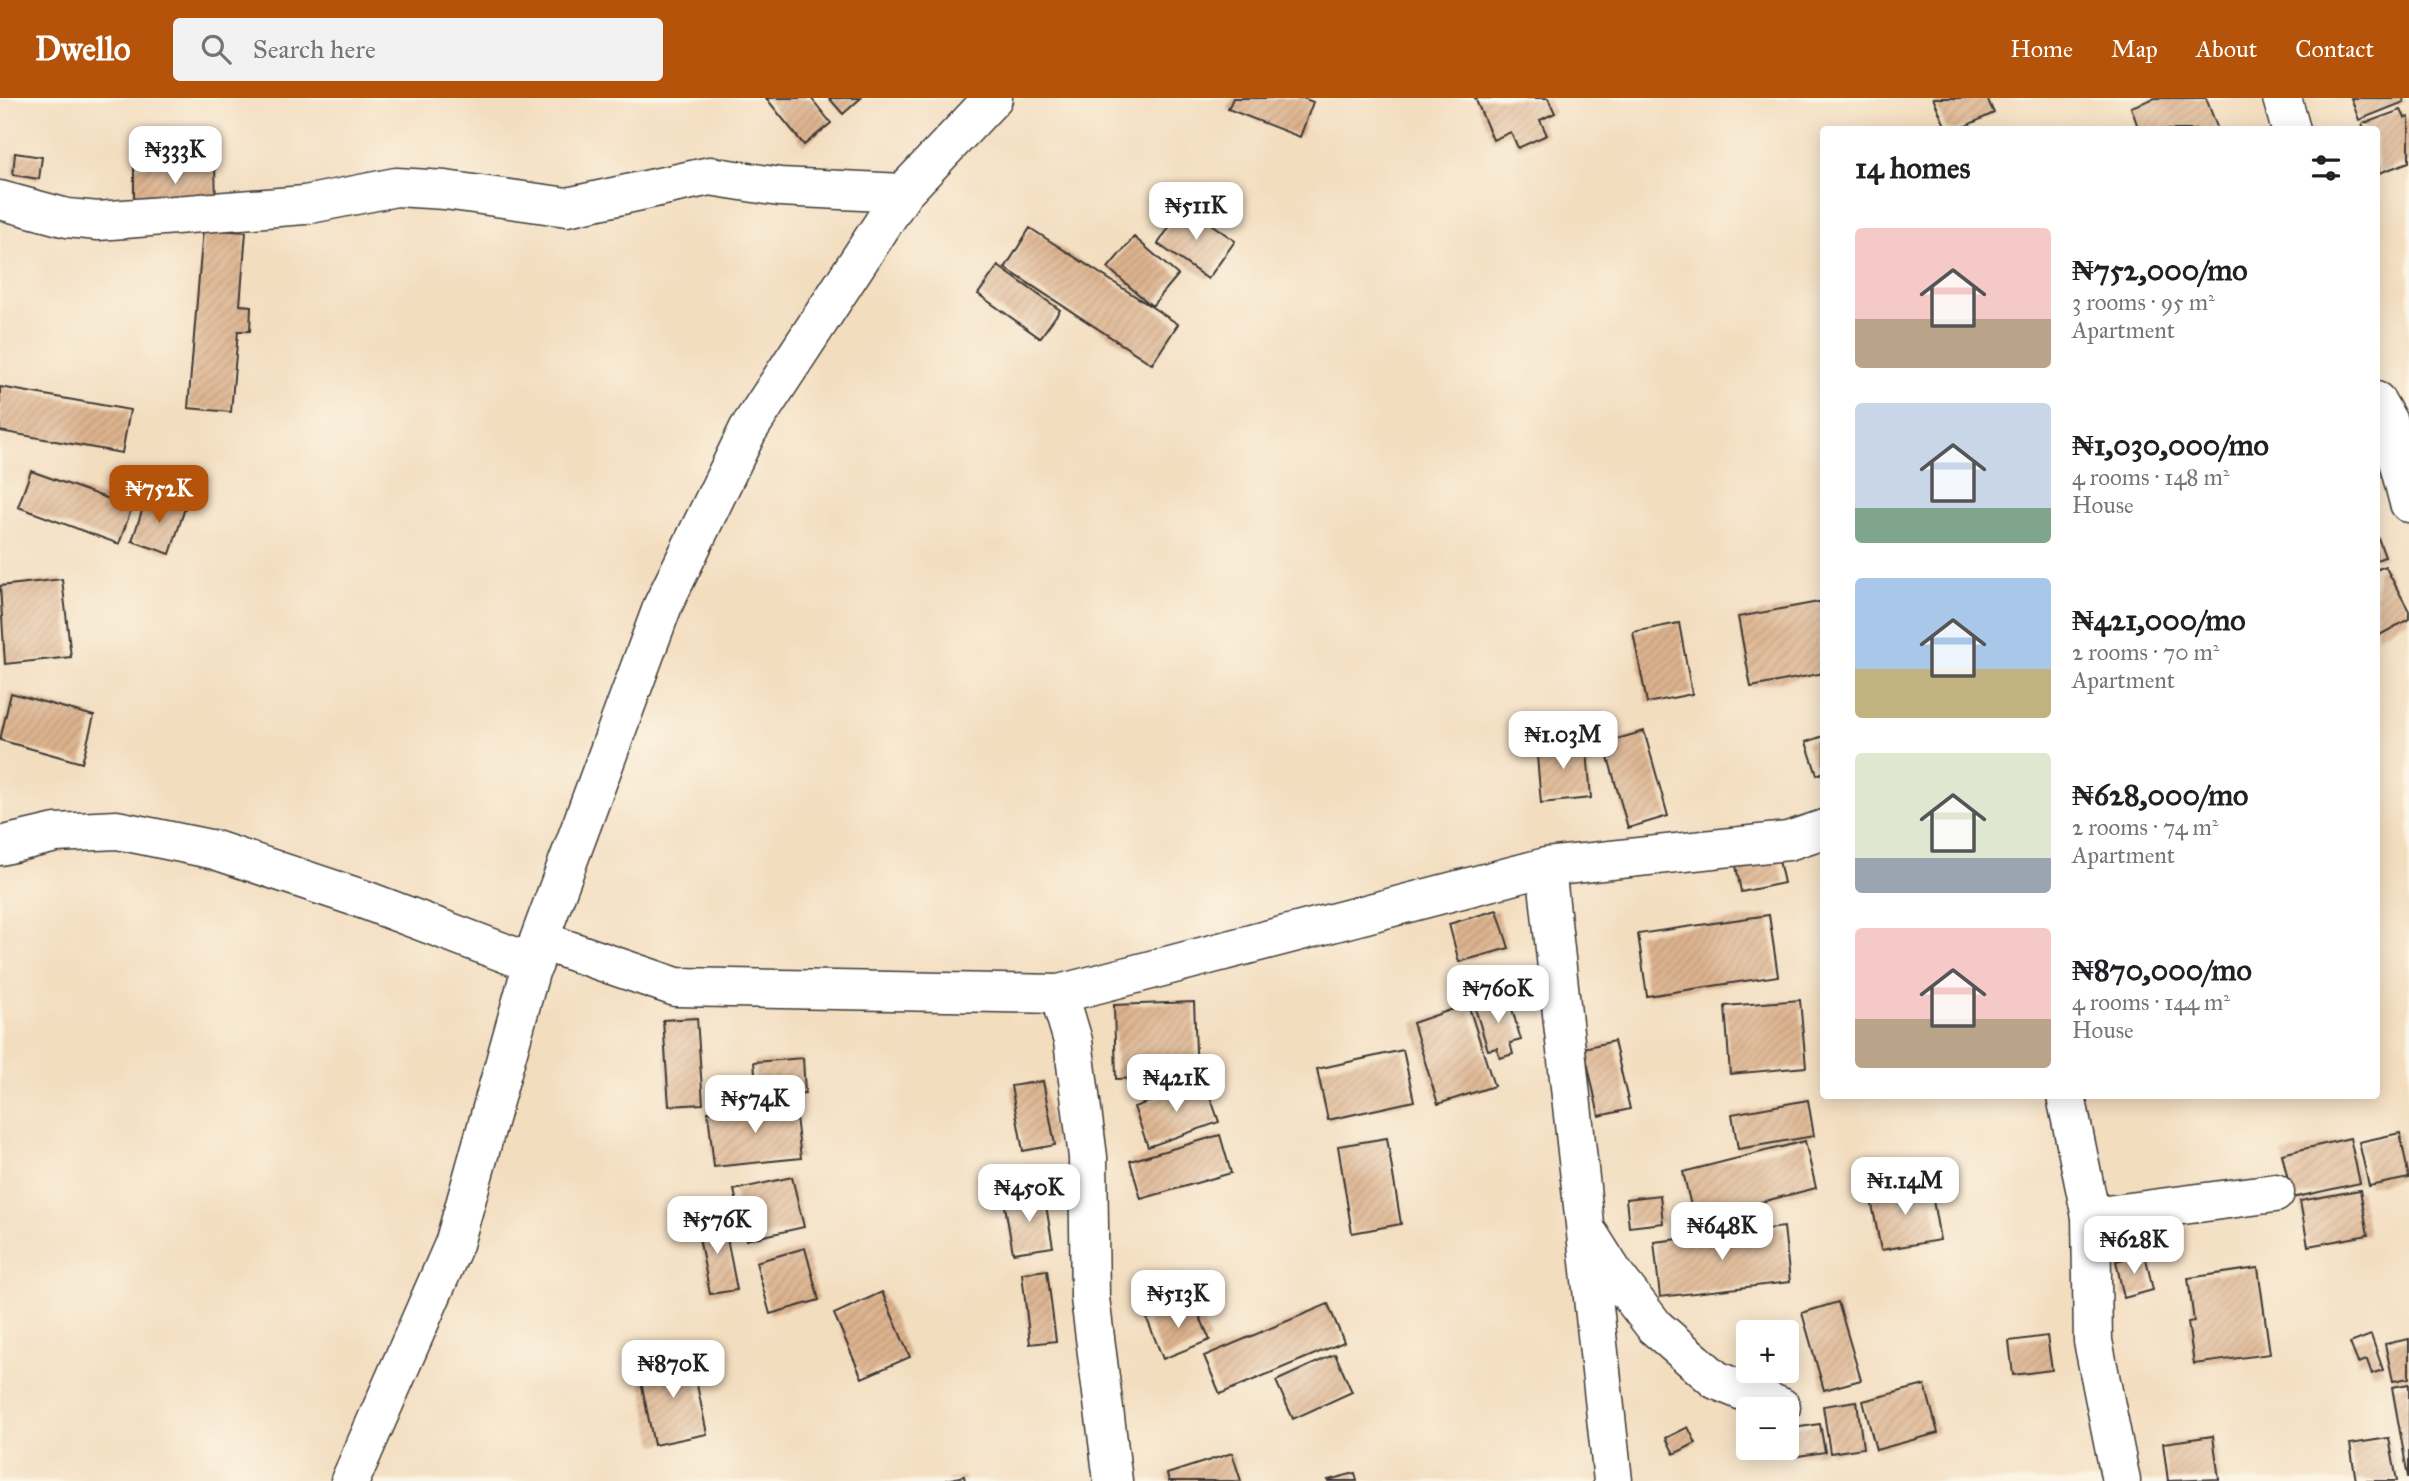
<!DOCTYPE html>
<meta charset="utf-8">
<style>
:root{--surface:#fff;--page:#f2f2f2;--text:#202124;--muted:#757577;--accent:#b45309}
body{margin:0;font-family:"IM FELL Great Primer",serif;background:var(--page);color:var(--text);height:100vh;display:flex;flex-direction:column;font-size:26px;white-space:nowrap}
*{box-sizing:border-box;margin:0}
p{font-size:23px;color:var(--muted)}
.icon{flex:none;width:38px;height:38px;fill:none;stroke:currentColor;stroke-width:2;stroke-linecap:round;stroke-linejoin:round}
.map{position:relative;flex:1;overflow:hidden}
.panel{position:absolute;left:1820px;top:28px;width:560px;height:973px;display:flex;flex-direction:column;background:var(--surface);border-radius:7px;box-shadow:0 4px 18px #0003}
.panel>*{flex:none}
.buttons{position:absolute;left:1736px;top:1222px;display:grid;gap:14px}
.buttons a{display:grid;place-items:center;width:63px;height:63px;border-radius:7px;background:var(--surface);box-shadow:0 4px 18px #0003;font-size:35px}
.price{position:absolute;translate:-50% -60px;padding:0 16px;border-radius:14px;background:#fff;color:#222;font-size:23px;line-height:46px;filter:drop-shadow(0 2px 4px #0008)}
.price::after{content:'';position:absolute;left:50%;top:42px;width:21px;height:16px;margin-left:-10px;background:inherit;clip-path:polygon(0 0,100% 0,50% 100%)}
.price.current{background:var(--accent);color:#fff}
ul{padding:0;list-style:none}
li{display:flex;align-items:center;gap:21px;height:175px;padding:0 35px}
li span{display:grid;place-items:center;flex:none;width:196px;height:140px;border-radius:7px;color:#555}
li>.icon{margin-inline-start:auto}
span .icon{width:84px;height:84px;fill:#fffc;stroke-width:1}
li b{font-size:30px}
h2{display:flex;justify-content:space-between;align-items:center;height:84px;padding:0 35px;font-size:30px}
header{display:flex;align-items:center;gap:42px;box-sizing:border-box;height:98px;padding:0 35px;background:var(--accent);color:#fff}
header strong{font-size:33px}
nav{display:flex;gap:38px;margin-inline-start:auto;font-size:24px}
.search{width:490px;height:63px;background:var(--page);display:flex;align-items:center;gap:18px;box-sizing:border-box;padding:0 24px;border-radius:7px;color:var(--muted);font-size:26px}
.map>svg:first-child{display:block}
.building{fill:url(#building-hatch)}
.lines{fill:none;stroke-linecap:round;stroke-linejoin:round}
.minor-casing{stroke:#3c3934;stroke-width:41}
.minor{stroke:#fff;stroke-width:38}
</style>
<header>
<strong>Dwello</strong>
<div class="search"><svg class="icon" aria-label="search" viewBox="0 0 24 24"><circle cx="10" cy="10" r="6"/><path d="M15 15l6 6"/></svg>Search here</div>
<nav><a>Home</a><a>Map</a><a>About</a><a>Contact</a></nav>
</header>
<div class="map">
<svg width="2409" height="1383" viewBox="0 0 2409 1383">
<defs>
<pattern id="building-hatch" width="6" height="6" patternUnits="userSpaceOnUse" patternTransform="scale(1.75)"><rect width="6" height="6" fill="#dcb28e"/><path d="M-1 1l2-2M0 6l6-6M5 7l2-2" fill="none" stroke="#bc987a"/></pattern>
</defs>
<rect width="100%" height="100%" fill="#fcf5e5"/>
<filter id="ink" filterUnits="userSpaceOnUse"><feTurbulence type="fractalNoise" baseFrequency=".0143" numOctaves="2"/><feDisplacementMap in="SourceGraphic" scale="14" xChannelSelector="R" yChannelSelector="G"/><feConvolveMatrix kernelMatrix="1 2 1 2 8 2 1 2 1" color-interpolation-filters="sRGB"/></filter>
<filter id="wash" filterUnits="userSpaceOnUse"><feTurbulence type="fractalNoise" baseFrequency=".00686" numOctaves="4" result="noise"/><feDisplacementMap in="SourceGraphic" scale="28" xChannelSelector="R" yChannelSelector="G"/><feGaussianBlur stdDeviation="1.57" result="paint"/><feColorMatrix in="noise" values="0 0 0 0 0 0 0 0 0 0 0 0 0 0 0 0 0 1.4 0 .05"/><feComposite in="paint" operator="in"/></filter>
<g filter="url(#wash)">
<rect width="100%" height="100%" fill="#f3ddbf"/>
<g id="blocks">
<path class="building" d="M766 0H811L831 25 804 47Z
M829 0H861L843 16Z
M1233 0H1303L1313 4 1300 39 1228 11Z
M1475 0H1548L1555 15 1540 22 1547 37 1518 50 1511 34 1493 42Z
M1933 0H1987L1994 15 1957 32H1947Z
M2155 0H2206L2218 32H2139L2131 9Z
M2351 0H2403L2404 4 2359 22Z
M2401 12 2405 20 2409 19V64L2379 75 2376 32H2364L2362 26Z
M15 55 42 59 39 81 13 77Z
M215 67 216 107 134 109V69Z
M1184 107 1235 143 1208 181 1158 146Z
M1030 130 1178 226 1152 266 1005 170Z
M203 131 246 134 240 207 251 208 250 233H238L231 314 188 310Z
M1134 139 1178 177 1152 208 1108 170Z
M998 168 1060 212 1040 240 978 196Z
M0 289 130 312 122 355 0 333Z
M31 373 132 409 119 446 18 409Z
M147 398 185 410 170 456 132 443Z
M2376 434 2385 459 2376 462Z
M2385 468 2409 513V521L2376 539V472Z
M62 481 71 559 5 566 0 488Z
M1824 503V575L1751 589 1738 519Z
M1679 525 1692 596 1647 605 1633 534Z
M11 595 94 618 82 665 0 642Z
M1644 633 1668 718 1628 730 1604 645Z
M1824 638V674L1817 677 1806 644Z
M1586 641 1591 700 1541 705 1536 646Z
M1777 753 1784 785 1741 794 1735 762Z
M1497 812 1509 850 1459 864 1449 826Z
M1769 817 1778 878 1647 898 1638 836Z
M1508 897 1521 942 1510 945 1513 956 1500 960 1497 950 1488 952 1474 907Z
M1800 902 1806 969 1730 976 1725 908Z
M1194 904 1197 978 1116 981 1114 907Z
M1468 906 1494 988 1438 1006 1413 925Z
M697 920 703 1006 669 1008 663 922Z
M1614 943 1630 1011 1599 1018 1584 950Z
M1403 952 1414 1003 1328 1022 1317 971Z
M803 960 805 995 757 999 754 964Z
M1043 983 1055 1047 1023 1053 1011 988Z
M1205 984 1219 1024 1148 1049 1134 1009Z
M1808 1002 1814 1038 1738 1051 1732 1016Z
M794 1003 801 1060 714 1069 708 1014Z
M2400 1035 2409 1080 2369 1088 2359 1044Z
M1220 1037 1231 1075 1141 1101 1130 1063Z
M1387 1040 1401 1126 1352 1135 1338 1048Z
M2350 1040 2360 1085 2292 1100 2282 1056Z
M1805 1043 1816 1090 1694 1121 1683 1074Z
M792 1079 804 1129 746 1142 734 1092Z
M1930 1085 1940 1142 1881 1152 1870 1096Z
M2360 1092 2368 1137 2308 1148 2300 1103Z
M1044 1096 1053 1149 1013 1155 1004 1102Z
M1660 1097 1663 1125 1629 1129 1626 1101Z
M723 1119 737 1192 710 1196 696 1124Z
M1784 1129 1790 1184 1660 1199 1654 1144Z
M805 1150 819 1202 770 1216 756 1164Z
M2145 1156 2153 1192 2124 1200 2116 1163Z
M2258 1170 2270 1256 2194 1266 2188 1224 2194 1223 2188 1180Z
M1047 1172 1056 1243 1030 1246 1022 1175Z
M882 1194 910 1259 862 1280 834 1216Z
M1193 1203 1210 1242 1163 1261 1147 1221Z
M1838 1204 1861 1282 1824 1292 1802 1215Z
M1328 1206 1344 1244 1220 1296 1204 1258Z
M2371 1237 2383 1272 2372 1276 2367 1262 2358 1265 2350 1245Z
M2047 1238 2052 1272 2013 1277 2009 1243Z
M2409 1241V1280L2393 1283 2385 1246Z
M1335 1256 1352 1294 1293 1321 1276 1283Z
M691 1257 707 1336 654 1347 638 1269Z
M2409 1286V1379H2408L2392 1289Z
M1925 1287 1938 1335 1876 1352 1863 1303Z
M1857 1303 1863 1350 1830 1355 1823 1308Z
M1820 1326 1825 1354 1791 1359 1787 1331Z
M1688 1329 1696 1345 1674 1356 1666 1340Z
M2213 1338 2219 1381 2168 1383 2163 1345Z
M2389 1340 2397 1383H2356L2350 1346Z
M1232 1355 1241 1383H1169L1167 1376Z
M1355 1375 1357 1383H1329L1328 1382Z
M964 1378 965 1383H947V1382Z"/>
</g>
</g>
<g filter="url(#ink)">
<use href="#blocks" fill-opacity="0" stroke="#3c3934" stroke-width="2"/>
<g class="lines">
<g class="minor-casing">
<path id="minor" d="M2282 0 2291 32
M0 102 67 120 98 123 305 107 396 89 445 92 567 109 710 78 780 89 903 95
M2376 303 2388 324 2409 405
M0 748 56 735 117 732 215 752 365 802 534 866
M1546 769 1613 1383
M539 842 676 889 1059 896 1546 769 1788 743 1824 731
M1059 896 1073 943 1088 1059 1090 1200 1113 1383
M2066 998 2091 1119 2093 1243 2121 1383
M2091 1119 2275 1095
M1590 1138 1614 1176 1655 1229 1716 1282 1781 1309
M350 1383 454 1146 539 842 663 507 748 332 903 95 993 0"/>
</g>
<use href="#minor" class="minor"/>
</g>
</g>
</svg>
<div class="buttons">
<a>+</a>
<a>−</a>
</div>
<b class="price" style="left:175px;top:88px">₦333K</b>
<b class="price" style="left:1196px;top:144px">₦511K</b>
<b class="price current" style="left:159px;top:427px">₦752K</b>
<b class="price" style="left:1563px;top:673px">₦1.03M</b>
<b class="price" style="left:1498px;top:927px">₦760K</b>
<b class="price" style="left:1176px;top:1016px">₦421K</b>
<b class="price" style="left:755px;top:1037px">₦574K</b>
<b class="price" style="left:1905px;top:1119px">₦1.14M</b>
<b class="price" style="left:1029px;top:1126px">₦450K</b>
<b class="price" style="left:717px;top:1158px">₦576K</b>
<b class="price" style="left:1722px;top:1164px">₦648K</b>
<b class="price" style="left:2134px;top:1178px">₦628K</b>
<b class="price" style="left:1178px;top:1232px">₦513K</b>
<b class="price" style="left:673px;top:1302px">₦870K</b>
<section class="panel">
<h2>14 homes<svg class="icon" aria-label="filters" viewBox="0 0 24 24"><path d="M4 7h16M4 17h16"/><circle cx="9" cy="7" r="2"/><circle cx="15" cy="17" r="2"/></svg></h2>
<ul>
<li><span style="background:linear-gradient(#f6c9c9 65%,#b9a48a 0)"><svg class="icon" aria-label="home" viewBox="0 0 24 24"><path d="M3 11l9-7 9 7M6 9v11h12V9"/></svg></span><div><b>₦752,000/mo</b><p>3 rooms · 95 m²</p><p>Apartment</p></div></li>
<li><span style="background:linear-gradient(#c9d6e8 75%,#7fa58c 0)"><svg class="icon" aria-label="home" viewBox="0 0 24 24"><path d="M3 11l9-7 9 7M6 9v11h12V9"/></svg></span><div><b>₦1,030,000/mo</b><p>4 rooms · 148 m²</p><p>House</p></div></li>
<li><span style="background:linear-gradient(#a9c7e8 65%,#c2b280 0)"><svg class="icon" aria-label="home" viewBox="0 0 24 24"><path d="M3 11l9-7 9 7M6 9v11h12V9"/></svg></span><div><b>₦421,000/mo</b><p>2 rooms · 70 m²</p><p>Apartment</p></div></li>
<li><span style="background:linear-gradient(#dfe7d0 75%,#9aa5b1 0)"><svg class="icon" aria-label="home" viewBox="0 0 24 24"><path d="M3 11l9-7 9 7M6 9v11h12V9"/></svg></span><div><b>₦628,000/mo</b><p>2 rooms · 74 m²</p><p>Apartment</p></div></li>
<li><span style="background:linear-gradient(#f6c9c9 65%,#b9a48a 0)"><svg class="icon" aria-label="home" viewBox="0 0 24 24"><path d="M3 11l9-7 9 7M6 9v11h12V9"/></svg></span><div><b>₦870,000/mo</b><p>4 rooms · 144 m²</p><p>House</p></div></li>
</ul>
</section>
</div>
